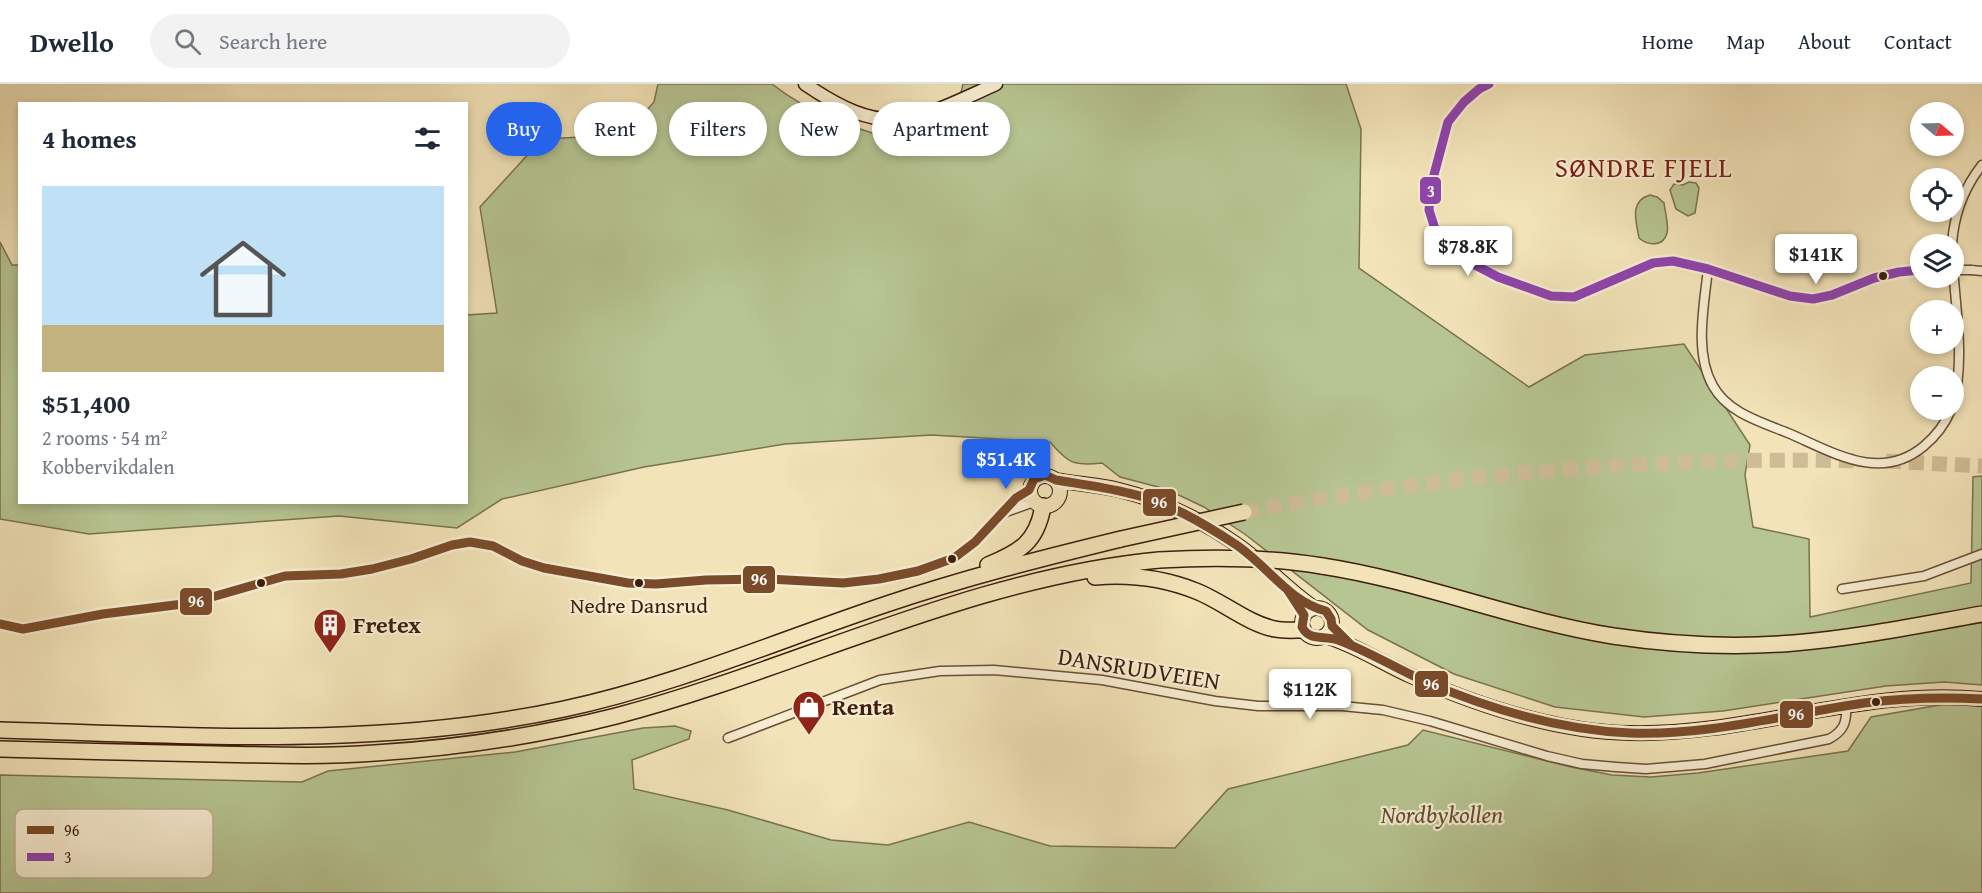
<!DOCTYPE html>
<meta charset="utf-8">
<style>
:root{--surface:#fff;--page:#f2f2f3;--text:#1f2937;--muted:#747a83;--line:#e0e1e3;--accent:#2563eb}
body{margin:0;font-family:"Gentium Book Plus",serif;background:var(--page);color:var(--text);height:100vh;display:flex;flex-direction:column;font-size:22px;white-space:nowrap}
*{box-sizing:border-box;margin:0}
p{font-size:20px;color:var(--muted)}
.icon{flex:none;width:33px;height:33px;fill:none;stroke:currentColor;stroke-width:2;stroke-linecap:round;stroke-linejoin:round}
.map{position:relative;flex:1;overflow:hidden}
.sheet{position:absolute;left:18px;top:18px;width:450px;height:402px;display:flex;flex-direction:column;background:var(--surface);border-radius:0px;box-shadow:0 3px 9px #0003}
.sheet>*{flex:none}
.banner{position:absolute;left:486px;top:18px;width:570px;height:54px;display:flex;gap:12px}
.needle{width:39px;rotate:109deg}
.tools{position:absolute;left:1910px;top:18px;display:grid;gap:12px}
.tools a{display:grid;place-items:center;width:54px;height:54px;border-radius:50%;background:var(--surface);box-shadow:0 3px 9px #0003;font-size:30px}
.price{position:absolute;translate:-50% -51px;padding:0 14px;border-radius:6px;background:#fff;color:#222;font-size:20px;line-height:39px;filter:drop-shadow(0 2px 3px #0008)}
.price::after{content:'';position:absolute;left:50%;top:36px;width:18px;height:14px;margin-left:-9px;background:inherit;clip-path:polygon(0 0,100% 0,50% 100%)}
.price.selected{background:var(--accent);color:#fff}
ul{padding:0;list-style:none}
li{display:grid;align-content:center;gap:12px;height:318px;padding:0 24px}
li span{display:grid;place-items:center;height:186px;border-radius:0px;color:#555}
li>.icon{margin-inline-start:auto}
span .icon{width:108px;height:108px;fill:#fffc;stroke-width:1}
li b{font-size:26px}
h2{display:flex;justify-content:space-between;align-items:center;height:72px;padding:0 24px;font-size:26px}
.tag{padding:0 21px;border-radius:27px;background:var(--surface);box-shadow:0 3px 9px #0003;font-size:21px;line-height:54px}
.tag.selected{background:var(--accent);color:#fff}
header{display:flex;align-items:center;gap:36px;box-sizing:border-box;height:84px;padding:0 30px;background:var(--surface);border-bottom:2px solid var(--line)}
header strong{font-size:28px}
nav{display:flex;gap:33px;margin-inline-start:auto;font-size:21px}
.search{width:420px;height:54px;background:var(--page);display:flex;align-items:center;gap:15px;box-sizing:border-box;padding:0 21px;border-radius:33px;color:var(--muted);font-size:22px}
.map>svg:first-child{display:block}
.green{fill:#b6c592;stroke:#7a7250;stroke-width:1.5}
.lines{fill:none;stroke-linecap:round;stroke-linejoin:round}
.highway-tunnel{stroke:#cebc96;stroke-width:15;stroke-dasharray:15 8;stroke-linecap:butt}
.street-casing{stroke:#6a4f38;stroke-width:11}
.secondary-casing{stroke:#3d1e0d;stroke-width:15}
.primary-casing{stroke:#3d1e0d;stroke-width:16}
.highway-casing{stroke:#3d1e0d;stroke-width:18}
.street{stroke:#f7edd1;stroke-width:8}
.secondary{stroke:#f7edd1;stroke-width:12}
.primary{stroke:#f2e3b8;stroke-width:14}
.highway{stroke:#f2e3b8;stroke-width:15}
.street-bridge-casing{stroke:#6a4f38;stroke-width:11;stroke-linecap:butt}
.highway-bridge-casing{stroke:#3d1e0d;stroke-width:18;stroke-linecap:butt}
.street-bridge{stroke:#f7edd1;stroke-width:8}
.highway-bridge{stroke:#f2e3b8;stroke-width:15}
.bus-1-casing{stroke:#f7edd1;stroke-width:14}
.bus-2-casing{stroke:#f7edd1;stroke-width:14}
.bus-1{stroke:#7a4b2a;stroke-width:9}
.bus-2{stroke:#8e44ad;stroke-width:9}
.bus-dot{fill:#3d1e0d;stroke:#f7edd1;stroke-width:2}
.labels{text-anchor:middle;stroke-width:4.5;stroke-linejoin:round;paint-order:stroke}
.bus-label{font-size:22px;fill:#3d1e0d;stroke:#f7edd1}
.poi-label{font-size:24px;font-weight:bold;fill:#3d1e0d;stroke:#f7edd1;text-anchor:start}
.street-label{font-size:24px;fill:#3d1e0d;stroke:#f7edd1}
.park-label{font-size:24px;font-style:italic;fill:#615035;stroke:#f7edd1}
.quarter-label{font-size:27px;letter-spacing:1.5px;fill:#7a1f14;stroke:#f7edd1}
.key{fill:#f7edd1;stroke:#bfaf96;stroke-width:1.5}
.key-label{font-size:16px;fill:#3d1e0d}
.line-badge{stroke:#f7edd1;stroke-width:2}
.badge-label{font-size:16px;text-anchor:middle;font-weight:bold;fill:#fff}
</style>
<header>
<strong>Dwello</strong>
<div class="search"><svg class="icon" aria-label="search" viewBox="0 0 24 24"><circle cx="10" cy="10" r="6"/><path d="M15 15l6 6"/></svg>Search here</div>
<nav><a>Home</a><a>Map</a><a>About</a><a>Contact</a></nav>
</header>
<div class="map">
<svg width="1982" height="809" viewBox="0 0 1982 809">
<rect width="100%" height="100%" fill="#f2e3b8"/>
<filter id="stains"><feTurbulence type="fractalNoise" baseFrequency=".00333" numOctaves="4"/><feColorMatrix values="0 0 0 0 .2 0 0 0 0 .09 0 0 0 0 .02 0 0 0 .5 -.17"/></filter>
<radialGradient id="worn" r=".72"><stop offset=".6" stop-color="#630" stop-opacity="0"/><stop offset="1" stop-color="#630" stop-opacity=".3"/></radialGradient>
<path class="green" d="M658 0H772C808 29 854 44 898 57L956 30 963 0H1346L1361 45 1359 184 1529 303 1585 271 1684 260 1750 361 1745 391 1753 443 1809 455 1810 533 1971 499 1973 393 1982 392V601L1944 598 1886 602 1723 627 1644 633 1555 623 1454 590 1368 546 1246 451 1204 423 1166 405 1120 393 1102 379C1074 382 1069 380 1050 358L931 351 785 360 644 383 502 415 457 444 339 432 89 450 0 435V158L12 181H19L20 418H466L467 231 497 229 480 123 542 55 625 51 654 18Z
M1689 98 1696 99 1699 104 1695 129 1688 132 1676 125 1670 106 1674 100 1683 101Z
M1650 111 1657 113 1664 119C1665 128 1669 141 1667 149 1663 164 1647 161 1639 154 1636 137 1629 117 1650 111Z
M1951 619 1982 621V809H0V691L302 698 328 687 515 668 643 644 675 642 691 647 689 655 632 676 634 705 728 726 831 756 888 761 969 738 1050 762 1175 764 1228 705 1408 661 1423 646 1571 683 1612 691 1651 693 1698 689 1848 667 1871 633Z"/>
<g class="lines">
<path class="highway-tunnel" d="M1886 377 1982 382
M1244 428C1448 390 1655 372 1862 377"/>
<g class="street-casing">
<path id="street" d="M1489 0 1479 5 1464 18 1448 38 1431 102 1429 126 1437 151 1450 168 1498 193 1551 212 1574 213 1653 179 1673 177 1708 185 1790 212 1813 215 1832 211 1874 194 1899 188 1920 186
M1952 160C1954 131 1963 105 1982 81
M1953 183C1956 228 1965 277 1953 321
M1708 185C1704 222 1694 269 1713 302 1728 329 1761 338 1788 349 1833 368 1880 399 1924 362 1936 352 1945 340 1951 326
M1971 186 1982 187
M1003 429 1034 418
M1842 505 1924 492 1982 470
M0 540 23 545 31 544 103 530 191 519 276 494 285 492 341 490 372 485 411 475 452 461 470 458 493 462 522 477 544 484 628 499 656 500 749 495H788L843 499 859 498 900 492 933 483 954 474 975 458 1016 414 1029 406
M728 654 880 596 940 587 994 586 1102 596 1215 617 1258 622H1342L1383 626 1430 637 1547 672 1582 680 1616 683 1646 685 1705 680 1829 655C1844 647 1847 638 1846 622"/>
</g>
<g class="secondary-casing">
<path id="secondary" d="M805 0C887 56 912 38 996 0"/>
</g>
<g class="primary-casing">
<path id="primary" d="M1030 407a15 15 0 1 1 30 0a15 15 0 1 1-30 0Z
M1056 396C1077 400 1098 401 1119 406 1161 416 1201 436 1236 460 1264 479 1286 505 1314 524
M1302 539a15 15 0 1 1 30 0a15 15 0 1 1-30 0Z
M1325 552C1356 561 1382 579 1411 592 1477 621 1558 648 1630 649 1749 652 1863 603 1982 615"/>
</g>
<g class="highway-casing">
<path id="highway" d="M988 481C1020 468 1037 458 1043 422
M1322 482C1420 497 1514 536 1613 552 1673 561 1733 564 1794 559 1857 554 1919 541 1982 530
M1095 493C1129 490 1163 494 1196 507 1222 517 1248 540 1275 545 1284 547 1294 546 1303 546
M0 646C188 651 379 665 564 625 676 601 779 556 887 520 964 494 1043 474 1121 455
M0 665C71 667 143 669 214 670 268 671 322 673 375 669 457 664 537 652 616 632 799 584 969 494 1159 476"/>
</g>
<use href="#street" class="street"/>
<use href="#secondary" class="secondary"/>
<use href="#primary" class="primary"/>
<use href="#highway" class="highway"/>
<g class="street-bridge-casing">
<path id="street-bridge" d="M1953 186H1971"/>
</g>
<g class="highway-bridge-casing">
<path id="highway-bridge" d="M1121 455 1244 428
M1159 476C1213 473 1267 473 1322 482"/>
</g>
<use href="#street-bridge" class="street-bridge"/>
<use href="#highway-bridge" class="highway-bridge"/>
<g class="bus-1-casing">
<path id="bus-1" d="M1287 505 1304 531 1302 543C1310 558 1324 551 1338 556 1368 567 1395 584 1424 597 1489 625 1559 646 1630 649 1709 652 1787 630 1864 619 1904 614 1942 613 1982 615
M0 540 23 545 103 530 191 519 285 492 341 490 372 485 411 475 452 461 470 458 493 462 522 477 544 484 628 499 656 500 706 496 768 495 843 499 879 495 918 487 954 474 975 458 1016 414 1029 406 1034 395 1045 391 1056 396C1080 400 1104 403 1128 409 1166 417 1203 439 1235 460 1266 480 1289 518 1326 527L1331 535 1332 542 1351 561"/>
</g>
<g class="bus-2-casing">
<path id="bus-2" d="M1489 0 1479 5 1464 18 1448 38 1431 102 1429 126 1437 151 1450 168 1498 193 1551 212 1574 213 1653 179 1673 177 1708 185 1790 212 1813 215 1832 211 1874 194 1899 188 1920 186"/>
</g>
<use href="#bus-1" class="bus-1"/>
<use href="#bus-2" class="bus-2"/>
</g>
<defs>
<g id="building-pin" transform="scale(1.725)"><path d="M0 17L-7.5 6A9.5 9.5 0 1 1 7.5 6Z" fill="#8f2418" stroke="#f7edd1"/><path d="M-4-6H4V6H1V3H-1V6H-4ZM-2.5-4.3h1.7v1.8h-1.7ZM.8-4.3h1.7v1.8H.8ZM-2.5-1h1.7V.8h-1.7ZM.8-1h1.7V.8H.8Z" fill="#fff"/></g>
<g id="shop-pin" transform="scale(1.725)"><path d="M0 17L-7.5 6A9.5 9.5 0 1 1 7.5 6Z" fill="#8f2418" stroke="#f7edd1"/><path d="M-5-2.5h2.3a2.7 3.5 0 0 1 5.4 0H5L5.5 6h-11ZM-1.5-2.5h3a1.5 2.3 0 0 0-3 0Z" fill="#fff"/></g>
</defs>
<g fill-rule="evenodd">
<use href="#building-pin" x="330" y="541"/>
<use href="#shop-pin" x="809" y="623"/>
</g>
<g class="bus-dot">
<circle cx="1883" cy="192" r="5"/>
<circle cx="952" cy="475" r="5"/>
<circle cx="261" cy="499" r="5"/>
<circle cx="639" cy="499" r="5"/>
<circle cx="1876" cy="618" r="5"/>
</g>
<g class="labels">
<g class="bus-label">
<text x="639" y="529">Nedre Dansrud</text>
</g>
<g class="poi-label">
<text x="353" y="549">Fretex</text>
<text x="832" y="631">Renta</text>
</g>
<g class="street-label">
<text transform="translate(1139 585) rotate(9)" y="8">DANSRUDVEIEN</text>
</g>
<g class="park-label">
<text x="1442" y="739">Nordbykollen</text>
</g>
<g class="quarter-label">
<text x="1644" y="93">SØNDRE FJELL</text>
</g>
</g>
<rect x="15" y="725" width="198" height="69" rx="9" class="key"/>
<rect x="27" y="742" width="27" height="8" fill="#7a4b2a"/>
<rect x="27" y="769" width="27" height="8" fill="#8e44ad"/>
<g class="key-label">
<text x="64" y="752">96</text>
<text x="64" y="779">3</text>
</g>
<g class="line-badge">
<rect x="1419" y="92" width="23" height="29" rx="6" fill="#8e44ad"/>
<rect x="1142" y="404" width="35" height="29" rx="6" fill="#7a4b2a"/>
<rect x="742" y="481" width="34" height="29" rx="6" fill="#7a4b2a"/>
<rect x="179" y="503" width="34" height="29" rx="6" fill="#7a4b2a"/>
<rect x="1414" y="586" width="35" height="28" rx="6" fill="#7a4b2a"/>
<rect x="1779" y="616" width="35" height="29" rx="6" fill="#7a4b2a"/>
</g>
<g class="badge-label">
<text x="1431" y="113">3</text>
<text x="1159" y="424">96</text>
<text x="759" y="501">96</text>
<text x="196" y="523">96</text>
<text x="1431" y="606">96</text>
<text x="1796" y="636">96</text>
</g>
<rect width="100%" height="100%" filter="url(#stains)"/>
<rect width="100%" height="100%" fill="url(#worn)"/>
</svg>
<div class="tools">
<a><svg class="needle" viewBox="-14 -14 28 28"><path d="M0-13l5 13h-10z" fill="#e53935"/><path d="M0 13l5-13h-10z" fill="#747a83"/></svg></a>
<a><svg class="icon" aria-label="locate" viewBox="0 0 24 24"><circle cx="12" cy="12" r="6"/><path d="M12 2v4M12 18v4M2 12h4M18 12h4"/></svg></a>
<a><svg class="icon" aria-label="layers" viewBox="0 0 24 24"><path d="M12 4l9 5-9 5-9-5zM3 14l9 5 9-5"/></svg></a>
<a>+</a>
<a>−</a>
</div>
<b class="price" style="left:1468px;top:193px">$78.8K</b>
<b class="price" style="left:1816px;top:201px">$141K</b>
<b class="price selected" style="left:1006px;top:406px">$51.4K</b>
<b class="price" style="left:1310px;top:636px">$112K</b>
<div class="banner">
<a class="tag selected">Buy</a>
<a class="tag">Rent</a>
<a class="tag">Filters</a>
<a class="tag">New</a>
<a class="tag">Apartment</a>
</div>
<section class="sheet">
<h2>4 homes<svg class="icon" aria-label="filters" viewBox="0 0 24 24"><path d="M4 7h16M4 17h16"/><circle cx="9" cy="7" r="2"/><circle cx="15" cy="17" r="2"/></svg></h2>
<ul>
<li><span style="background:linear-gradient(#bfe0f5 75%,#c2b280 0)"><svg class="icon" aria-label="home" viewBox="0 0 24 24"><path d="M3 11l9-7 9 7M6 9v11h12V9"/></svg></span><div><b>$51,400</b><p>2 rooms · 54 m²</p><p>Kobbervikdalen</p></div></li>
</ul>
</section>
</div>
